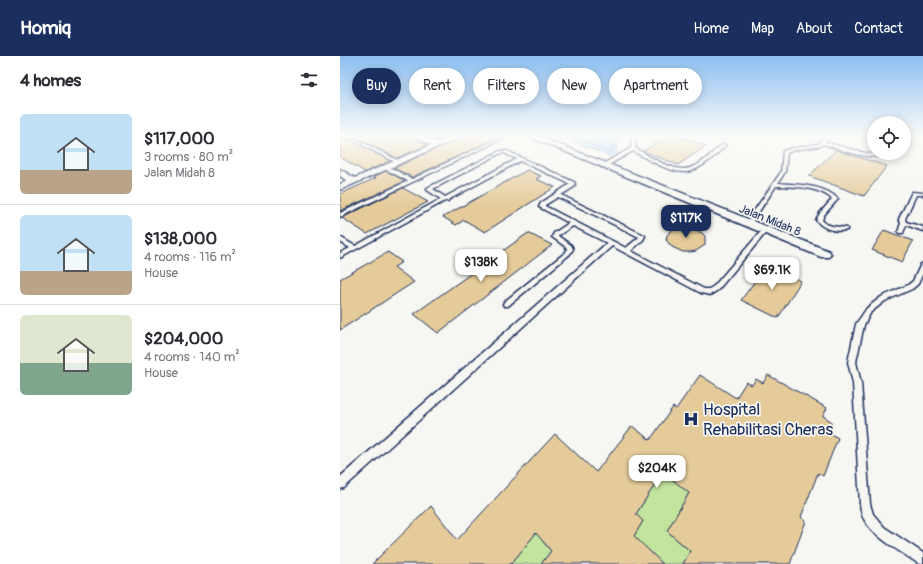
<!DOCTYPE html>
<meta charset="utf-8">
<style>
:root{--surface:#fff;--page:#f7f7f7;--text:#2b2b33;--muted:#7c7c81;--line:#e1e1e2;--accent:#1b2f5e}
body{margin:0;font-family:Pangolin,sans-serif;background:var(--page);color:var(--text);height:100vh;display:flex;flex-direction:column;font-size:15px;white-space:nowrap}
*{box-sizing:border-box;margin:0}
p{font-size:13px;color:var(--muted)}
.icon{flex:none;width:22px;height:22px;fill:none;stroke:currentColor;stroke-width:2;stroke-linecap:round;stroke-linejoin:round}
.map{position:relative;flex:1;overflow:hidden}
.side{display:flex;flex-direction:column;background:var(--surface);width:340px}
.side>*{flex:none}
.top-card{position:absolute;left:12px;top:12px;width:380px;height:36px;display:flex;gap:8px}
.tools{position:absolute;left:527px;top:60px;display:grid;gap:8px}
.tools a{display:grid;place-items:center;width:44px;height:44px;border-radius:50%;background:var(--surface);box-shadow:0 2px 10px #0003;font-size:20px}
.price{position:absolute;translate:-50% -34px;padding:0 9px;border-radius:8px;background:#fff;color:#222;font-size:13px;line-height:26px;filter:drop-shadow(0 1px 2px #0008)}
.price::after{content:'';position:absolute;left:50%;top:24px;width:12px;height:9px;margin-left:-6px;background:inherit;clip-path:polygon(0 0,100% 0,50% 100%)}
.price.active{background:var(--accent);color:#fff}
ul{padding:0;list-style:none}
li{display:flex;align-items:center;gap:12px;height:100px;padding:0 20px}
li+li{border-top:1px solid var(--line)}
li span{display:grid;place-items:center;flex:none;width:112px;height:80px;border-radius:6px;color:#555}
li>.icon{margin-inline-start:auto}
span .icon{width:48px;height:48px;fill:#fffc;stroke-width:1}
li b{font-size:17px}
h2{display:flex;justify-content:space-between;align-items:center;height:48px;padding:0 20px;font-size:17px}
.pill{padding:0 14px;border-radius:18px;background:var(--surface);box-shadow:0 2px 10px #0003;font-size:14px;line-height:36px}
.pill.active{background:var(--accent);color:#fff}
header{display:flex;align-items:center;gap:24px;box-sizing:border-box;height:56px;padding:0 20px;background:var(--accent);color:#fff}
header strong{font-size:19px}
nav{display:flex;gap:22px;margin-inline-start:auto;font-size:14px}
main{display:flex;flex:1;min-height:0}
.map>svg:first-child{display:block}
.green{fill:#c2e49d;stroke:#6e8a7e}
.water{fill:#a4d0fe;stroke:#6d90be}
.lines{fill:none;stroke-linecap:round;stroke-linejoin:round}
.shore{stroke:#526f9e;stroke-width:1}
.building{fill:#e5cb9a;stroke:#1b2f5e}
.service-casing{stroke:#1b2f5e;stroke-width:3}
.minor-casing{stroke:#1b2f5e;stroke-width:3}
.service{fill:#f6f6f2;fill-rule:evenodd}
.minor{fill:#f6f6f2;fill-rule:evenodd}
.labels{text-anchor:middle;stroke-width:3.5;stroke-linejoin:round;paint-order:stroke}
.far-street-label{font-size:12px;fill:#1b2f5e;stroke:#f6f6f2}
.near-poi-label{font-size:17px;fill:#1b2f5e;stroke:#f6f6f2;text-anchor:start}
</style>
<header>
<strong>Homiq</strong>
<nav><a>Home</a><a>Map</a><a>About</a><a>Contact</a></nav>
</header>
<main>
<section class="side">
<h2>4 homes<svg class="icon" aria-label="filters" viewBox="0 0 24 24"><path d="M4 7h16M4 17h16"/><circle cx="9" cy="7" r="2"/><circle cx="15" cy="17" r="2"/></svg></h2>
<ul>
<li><span style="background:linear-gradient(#bfe0f5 70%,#b9a48a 0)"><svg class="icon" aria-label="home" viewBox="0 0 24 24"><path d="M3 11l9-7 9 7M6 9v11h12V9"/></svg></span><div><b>$117,000</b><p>3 rooms · 80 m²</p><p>Jalan Midah 8</p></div></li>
<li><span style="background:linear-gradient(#bfe0f5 70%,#b9a48a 0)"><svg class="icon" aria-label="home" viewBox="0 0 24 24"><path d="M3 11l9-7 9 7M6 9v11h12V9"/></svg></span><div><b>$138,000</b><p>4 rooms · 116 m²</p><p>House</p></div></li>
<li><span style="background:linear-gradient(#dfe7d0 60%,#7fa58c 0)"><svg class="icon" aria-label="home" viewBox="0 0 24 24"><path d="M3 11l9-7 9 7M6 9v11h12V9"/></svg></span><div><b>$204,000</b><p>4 rooms · 140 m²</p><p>House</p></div></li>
</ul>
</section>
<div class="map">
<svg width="583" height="508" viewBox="0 0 583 508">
<rect width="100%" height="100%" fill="#f6f6f2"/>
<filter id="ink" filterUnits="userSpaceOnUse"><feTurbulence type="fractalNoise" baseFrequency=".025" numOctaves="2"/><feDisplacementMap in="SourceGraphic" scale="8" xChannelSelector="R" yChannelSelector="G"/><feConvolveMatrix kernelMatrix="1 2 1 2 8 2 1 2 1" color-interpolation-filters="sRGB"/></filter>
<g filter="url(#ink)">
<path class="green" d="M350 375 349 437 327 475 350 495 343 508H323L305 491 276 508 303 465 296 458Z
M215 453 222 461 203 486 211 495 201 508H171Z"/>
<path class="water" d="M224 79H279L276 97 270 100 220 80Z"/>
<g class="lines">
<path class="shore" d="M227 79 270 96 272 94 275 79"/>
</g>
<path class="building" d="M0 79H2L50 105 25 116 0 101Z
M11 79H70L87 89 57 102Z
M84 79H112L97 84Z
M126 79H165L72 121 54 112Z
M331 79H335L366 90 338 109 303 95Z
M496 94 547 110 524 140 469 120Z
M187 114 201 120 196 123 215 131 145 176 124 164 116 169 103 161Z
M46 115 65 125 0 155V138L36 122 33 121Z
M63 132 88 146 27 178 2 162Z
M338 171H351L362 177 365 180V189L356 195 350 196H343L332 191 326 184 327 179 333 173Z
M544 174 573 185 562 206 532 194Z
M188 177 212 189 98 277 74 258Z
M48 196 62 206 54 211 74 226 0 274V223Z
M427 209 461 225 438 262 401 244Z
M360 319 396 342 406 326 412 329 416 323 423 327 428 319 487 352 483 360 492 366 488 376 498 382 483 420 478 417 461 461 466 465 450 508H343L350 495 327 475 349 437 323 416 296 458 303 465 294 480 323 508H201L211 495 196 477 171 508H32L91 450 117 484 215 378 256 416 292 370 310 384 333 351 336 353Z"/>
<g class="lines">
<g class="service-casing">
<path id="service" d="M3 79H8L61 106 57 107Z
M292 79H296L295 92C309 100 334 117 350 112 362 108 373 96 383 88L386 89C376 99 360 115 345 116 327 116 308 103 293 95L265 111H261V109L291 92Z
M487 79H491L485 86 525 97 533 98 550 97C532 107 501 93 483 88L480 90 454 94 447 97 445 116 438 127C457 129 483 128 498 143L484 159 482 164 486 168 492 170 507 172V174C495 176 484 174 476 164L480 157 492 143C478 130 455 131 436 130L410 169H406L405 168 441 116 443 95 453 92 478 88Z
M159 82 162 83 0 161V157L68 125 43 112V110H47L72 123Z
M160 95H167L234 126 235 128 234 131 221 139 304 179 305 180 303 184 291 195 364 233H369L374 230 423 173H427L428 174 378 234 370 239 361 237 272 190 4 432 0 433V421L267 187 233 170 219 179 218 180 231 189 233 193 230 198 168 250H164L163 248 164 246 226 196 227 193 226 191 212 181 214 177 229 167 199 151 201 147 230 128 180 105 108 144V145H105L0 202V197L10 192 0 186V181L15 190 101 143 87 134V132ZM161 97H164L177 103 105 141 93 133ZM218 141 299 181 298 182 286 192 205 150V149Z
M572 136 583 137V139H576L565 163 566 166 583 171V175L566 169 563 177H559L558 176 561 167 559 163Z
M581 208H583V217L578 228 572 233 545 245 531 256 524 269 516 306 521 327 530 448 533 458 544 471 583 497V508H579C563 497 532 480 524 463 521 459 521 453 520 448L513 327 508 306 516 268 527 252 541 241 568 229 573 225Z"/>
</g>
<g class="minor-casing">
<path id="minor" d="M71 79H81L97 86 115 79H125L0 134V128L7 125 0 120V113L15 122 91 89Z
M185 79H195L489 195 491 198 489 201H481Z"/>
</g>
<use href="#service" class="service"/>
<use href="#minor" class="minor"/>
</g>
</g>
<linearGradient id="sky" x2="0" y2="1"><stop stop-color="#8dbff1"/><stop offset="0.53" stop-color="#fbfbf9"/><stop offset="1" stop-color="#fbfbf9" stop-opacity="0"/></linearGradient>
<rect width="583" height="150" fill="url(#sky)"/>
<defs>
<g id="hospital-bare" transform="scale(1.2)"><path d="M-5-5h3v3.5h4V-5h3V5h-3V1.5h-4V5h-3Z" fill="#1b2f5e" stroke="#f6f6f2" stroke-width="2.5" paint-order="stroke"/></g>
</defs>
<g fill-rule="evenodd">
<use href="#hospital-bare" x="351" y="363"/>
</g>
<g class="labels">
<g class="far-street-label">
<text transform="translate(430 164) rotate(22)" y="4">Jalan Midah 8</text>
</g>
<g class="near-poi-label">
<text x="363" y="359">Hospital<tspan x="363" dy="20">Rehabilitasi Cheras</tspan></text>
</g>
</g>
</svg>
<div class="tools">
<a><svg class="icon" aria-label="locate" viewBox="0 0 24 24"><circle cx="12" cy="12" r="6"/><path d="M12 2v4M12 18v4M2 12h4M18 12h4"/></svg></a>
</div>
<b class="price active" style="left:346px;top:183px">$117K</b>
<b class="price" style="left:141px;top:227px">$138K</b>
<b class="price" style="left:432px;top:235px">$69.1K</b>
<b class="price" style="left:317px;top:433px">$204K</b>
<div class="top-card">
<a class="pill active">Buy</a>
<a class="pill">Rent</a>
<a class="pill">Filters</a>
<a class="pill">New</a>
<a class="pill">Apartment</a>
</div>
</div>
</main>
